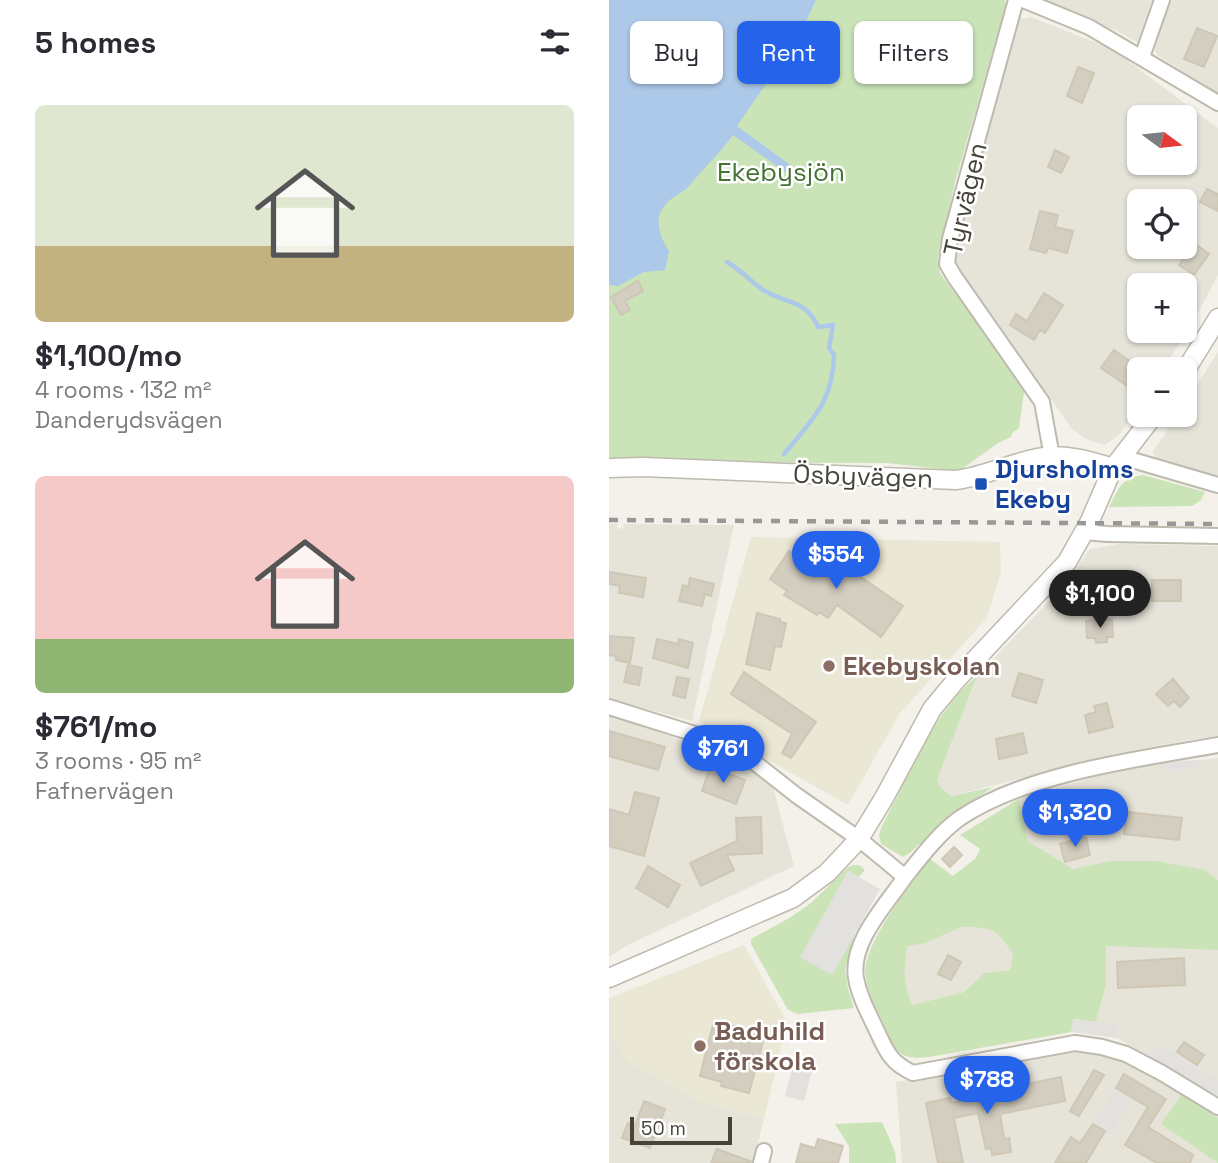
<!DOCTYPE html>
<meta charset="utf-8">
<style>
:root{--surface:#fff;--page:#f2f2f3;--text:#2b2b33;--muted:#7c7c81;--accent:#2563eb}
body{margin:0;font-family:"Space Grotesk",sans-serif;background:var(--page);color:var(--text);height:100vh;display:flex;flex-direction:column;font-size:26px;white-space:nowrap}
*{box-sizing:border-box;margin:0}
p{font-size:23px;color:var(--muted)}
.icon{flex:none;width:38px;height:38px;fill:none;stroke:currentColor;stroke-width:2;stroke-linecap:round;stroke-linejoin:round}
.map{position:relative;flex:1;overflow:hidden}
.details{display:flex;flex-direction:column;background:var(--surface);width:609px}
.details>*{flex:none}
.hud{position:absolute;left:21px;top:21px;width:483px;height:63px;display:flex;gap:14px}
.needle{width:46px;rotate:105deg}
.fabs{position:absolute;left:518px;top:105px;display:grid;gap:14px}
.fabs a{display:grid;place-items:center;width:70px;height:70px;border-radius:10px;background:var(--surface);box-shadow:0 2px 5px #0004;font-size:35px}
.scale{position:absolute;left:21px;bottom:18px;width:102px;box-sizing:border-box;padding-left:7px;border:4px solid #464339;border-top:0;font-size:19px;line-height:24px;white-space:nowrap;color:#464339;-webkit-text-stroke:5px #fff;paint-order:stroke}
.price{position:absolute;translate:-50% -60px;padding:0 16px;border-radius:24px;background:var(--accent);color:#fff;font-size:23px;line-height:46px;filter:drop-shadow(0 2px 4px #0008)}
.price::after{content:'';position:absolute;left:50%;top:42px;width:21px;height:16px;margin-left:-10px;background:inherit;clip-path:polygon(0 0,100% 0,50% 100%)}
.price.on{background:#222;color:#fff}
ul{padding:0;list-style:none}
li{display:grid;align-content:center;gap:14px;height:371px;padding:0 35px}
li span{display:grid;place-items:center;height:217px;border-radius:10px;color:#555}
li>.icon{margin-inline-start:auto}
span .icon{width:126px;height:126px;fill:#fffc;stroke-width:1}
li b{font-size:30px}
h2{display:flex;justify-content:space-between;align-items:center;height:84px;padding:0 35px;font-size:30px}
.pill{padding:0 24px;border-radius:10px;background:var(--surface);box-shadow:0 2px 5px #0004;font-size:24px;line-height:63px}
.pill.on{background:var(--accent);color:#fff}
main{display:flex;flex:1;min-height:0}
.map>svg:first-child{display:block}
.residential{fill:#e6e4d9;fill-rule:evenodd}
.education{fill:#ebe7d5}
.green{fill:#cae3b7;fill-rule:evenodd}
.parking{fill:#e2e1de}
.water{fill:#adc9e9}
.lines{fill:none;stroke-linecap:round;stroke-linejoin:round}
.stream{stroke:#adc9e9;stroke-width:4.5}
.building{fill:#d4cec1;stroke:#cec7b5;stroke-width:2}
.minor-casing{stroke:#bebaad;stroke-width:18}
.tertiary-casing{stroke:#bebaad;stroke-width:21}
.minor{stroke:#fff;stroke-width:14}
.tertiary{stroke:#fff;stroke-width:18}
.rail{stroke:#989898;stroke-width:4.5;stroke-dasharray:9 9;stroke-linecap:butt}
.transit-dot{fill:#1a4fb4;stroke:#fff;stroke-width:2.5}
.education-dot{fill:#8d6e63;stroke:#fff;stroke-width:2.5}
.labels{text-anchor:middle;stroke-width:5;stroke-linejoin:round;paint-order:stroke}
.park-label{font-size:26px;fill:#437232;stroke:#fff}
.street-label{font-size:26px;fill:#464339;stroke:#fff}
.transit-label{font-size:26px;font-weight:bold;fill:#164399;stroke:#fff;text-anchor:start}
.education-label{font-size:26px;font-weight:bold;fill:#785e54;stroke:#fff;text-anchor:start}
</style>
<main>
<section class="details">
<h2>5 homes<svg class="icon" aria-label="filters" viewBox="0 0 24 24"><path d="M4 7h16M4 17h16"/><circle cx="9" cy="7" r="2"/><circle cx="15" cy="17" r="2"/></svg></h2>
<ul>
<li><span style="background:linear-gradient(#dfe7d0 65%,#c2b280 0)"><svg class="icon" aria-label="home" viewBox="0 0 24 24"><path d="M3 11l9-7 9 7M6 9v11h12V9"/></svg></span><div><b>$1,100/mo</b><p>4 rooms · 132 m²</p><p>Danderydsvägen</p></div></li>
<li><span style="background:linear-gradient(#f6c9c9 75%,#8fb573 0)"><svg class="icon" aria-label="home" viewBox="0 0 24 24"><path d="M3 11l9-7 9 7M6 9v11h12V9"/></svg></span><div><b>$761/mo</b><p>3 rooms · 95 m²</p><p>Fafnervägen</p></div></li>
</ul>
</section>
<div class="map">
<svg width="609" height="1163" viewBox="0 0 609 1163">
<rect width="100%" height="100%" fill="#f3f1ea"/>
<path class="residential" d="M432 0H543L528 42 508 31Z
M562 0H609V94L548 55 545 46Z
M422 17 503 49 609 128V275L582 326 554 369H530V405L511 434 496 445 477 439 463 429 344 259 348 229 408 20ZM530 117H576V163H530ZM530 201H576V247H530ZM530 285H576V331H530Z
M609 352V475L548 462 544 451 569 415H576V404Z
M0 524H8V528L14 529 15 524 125 525 83 721 0 699Z
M510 544 609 546V737L574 741 511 753 342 796 332 788 328 778 368 676 449 592 481 549Z
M0 715 111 754 148 774 164 787 185 866 17 946 0 957Z
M609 758V880L596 870 502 861 464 869 419 841 410 799 528 764 552 762V771L590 769 591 760Z
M352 927 381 928 392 935 404 954 401 970 375 973 355 992 303 1005 297 990 294 971 298 945 317 943Z
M497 945 609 950V1080L549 1044 540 1056 508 1038 510 1025 487 1022 497 985Z
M0 1030 18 1061 94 1103 155 1119 144 1163H0Z
M473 1049 513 1059 609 1113V1163H293L287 1082Z"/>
<path class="education" d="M142 537 391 542 392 572 378 618 291 713 239 805 90 721Z
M135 945 178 1022 155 1119 94 1103 17 1061 0 1030V998Z"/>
<path class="green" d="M0 0H396L397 5 346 182 329 258 331 273 341 287 416 384 410 428 403 433 402 437 389 443 350 471 278 463 0 462Z
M534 475 596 492 592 500 583 506 500 507C510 489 511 478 534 475Z
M368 676 328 779 332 788 342 796 384 787 345 813 313 846 310 844 302 852 294 857 272 844 270 835 273 826C299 777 325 711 368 676Z
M410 799 419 841 464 869 502 861H547L596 870 609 880V950L497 946V985L487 1022 465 1019 462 1032 320 1057C291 1060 288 1053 277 1029 270 1013 260 996 257 979 250 948 302 884 321 859L344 876 366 859 371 849 351 835ZM352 927C383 928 387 927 404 954L401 970 375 973 355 992 303 1005C293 979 295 972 298 946L317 943Z
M244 865H250L256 870 250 877 239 872 223 975 246 933 236 969 239 989 245 1008 189 1014 179 1010 142 944V939L182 917 202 903 238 868Z
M572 1095 609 1118V1163L552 1124Z
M273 1122 286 1152 287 1163H240V1146L226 1124Z"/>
<path class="parking" d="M591 760V769L552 771V762Z
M239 871 271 889 223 975 191 957Z
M464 1019 510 1025 508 1038 462 1032Z
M549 1044 609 1080V1096L540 1056Z
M192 1067 203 1070 195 1101 176 1096 183 1070 191 1072Z
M507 1088 525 1098 501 1135 484 1124Z"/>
<path class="water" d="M0 0H207L190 36 128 126 203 181 198 187 124 135C110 155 95 167 81 185 75 192 66 195 59 202 43 216 50 236 60 251L56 270 35 272 9 286 0 285Z"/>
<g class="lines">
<path class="stream" d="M118 262C132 270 141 281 154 290 176 304 197 299 209 327L224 325 220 348 225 355C224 402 203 420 175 454"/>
</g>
<path class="building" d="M588 28 608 36 595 67 575 59Z
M469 67 485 73 473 103 458 96Z
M446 150 460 157 452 173 439 167Z
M598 189 609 194V211L591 202Z
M431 211 449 215 446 227 464 231 458 253 439 248 437 253 421 249Z
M585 243 600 254 585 275 570 265Z
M29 281 34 291 16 301 21 310 12 315 2 297Z
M435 293 454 305 436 333 431 330 425 340 401 325 407 314 418 321Z
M505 350 532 369 520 387 492 368Z
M248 538 243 566 245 568 243 571 294 606 272 637 228 605 219 618 210 612 208 615 175 595 178 591 161 579 180 551 211 572 221 557 231 564Z
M0 572 37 578 34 597 10 593 11 586 0 584Z
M81 578 105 584 102 596 96 594 93 606 70 601 74 585 79 587Z
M543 580H572V601H543Z
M148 613 171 619V622L177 623 172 647 166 646 161 670 137 664Z
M503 619 504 637H498V642L487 643 486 638H478L477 621Z
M0 636 25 638 21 663 7 660V656L0 655Z
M48 639 69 644 70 639 84 643 79 668 44 658Z
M19 665 33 668 30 685 15 682Z
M135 672 207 722 182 758 173 753 183 734 122 694Z
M410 673 434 680 427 703 403 696Z
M68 677 80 679 76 698 64 695Z
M564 679 580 698 571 707 565 701 559 706 547 694Z
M498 703 504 727 480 733 476 715 487 712 485 706Z
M0 731 56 747 49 770 0 756Z
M414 733 418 753 390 759 387 739Z
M101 767 136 780 127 804 93 791Z
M26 792 50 798 35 856 0 846V809L20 815Z
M518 812 573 818 570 840 515 834Z
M152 817 153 853 118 855 125 870 92 886 81 863 128 841 127 818Z
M477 837 481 855 456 862 451 844Z
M345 847 353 855 341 867 333 859Z
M39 866 71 885 59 907 27 888Z
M339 955 352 962 342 980 329 974Z
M575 958 576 985 509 988 508 962Z
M105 1021 128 1027 127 1030 155 1038 140 1093 112 1086 113 1082 91 1076Z
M575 1042 595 1055 588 1065 568 1052Z
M485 1070 495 1075 470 1116 461 1111Z
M515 1074 557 1099 539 1127 584 1155 581 1163H548L516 1145 539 1107 507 1088Z
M452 1077 456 1101 391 1114 395 1139 400 1138 402 1152 383 1155 382 1148 377 1149 369 1113 345 1118 354 1163H329L317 1103 341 1098 342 1103 366 1098 365 1095Z
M35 1101 56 1109 41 1148 13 1138 19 1123 26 1126Z
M484 1124 496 1131 477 1163H446L462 1137 471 1143Z
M209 1139 234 1146 229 1163H187L192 1144 206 1148Z
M108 1149 143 1162 142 1163H102Z"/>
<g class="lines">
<g class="minor-casing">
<path id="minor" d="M407 0 341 239 338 264 345 276 433 402 443 457
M414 0 480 27 609 103
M533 57 553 0
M513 457 609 485
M475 532 499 534 609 536
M0 707 89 735 135 754 187 795 250 839 296 877C277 905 241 942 247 978 250 996 259 1012 267 1029 277 1050 281 1063 304 1073L466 1043 493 1047 517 1054 553 1073 609 1107
M296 877C312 857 330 833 351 818 418 773 530 759 609 745
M152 1163 155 1151"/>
</g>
<g class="tertiary-casing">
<path id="tertiary" d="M576 371 609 318
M0 468 34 467 347 480C376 476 400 464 428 458 454 453 479 460 504 468
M0 978 184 898 218 873 250 839 275 798 323 709 348 679 458 562 480 523 504 468 545 415"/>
</g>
<use href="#minor" class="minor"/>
<use href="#tertiary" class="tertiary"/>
<path class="rail" d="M0 520 609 524"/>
</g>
<rect class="transit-dot" x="365" y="477" width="14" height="14" rx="3.5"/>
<g class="education-dot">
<circle cx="220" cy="666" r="7"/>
<circle cx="91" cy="1046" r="7"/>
</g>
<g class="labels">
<g class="park-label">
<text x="172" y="181">Ekebysjön</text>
</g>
<g class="street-label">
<text transform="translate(356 199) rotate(-77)" y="9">Tyrvägen</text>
<text transform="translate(254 476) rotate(2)" y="9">Ösbyvägen</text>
</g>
<g class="transit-label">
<text x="386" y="478">Djursholms<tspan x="386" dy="30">Ekeby</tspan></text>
</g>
<g class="education-label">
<text x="234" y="675">Ekebyskolan</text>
<text x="105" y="1040">Baduhild<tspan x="105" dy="30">förskola</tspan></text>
</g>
</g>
</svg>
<div class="fabs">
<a><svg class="needle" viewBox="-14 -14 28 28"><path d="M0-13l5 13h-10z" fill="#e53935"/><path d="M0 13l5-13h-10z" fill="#7c7c81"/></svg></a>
<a><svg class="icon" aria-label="locate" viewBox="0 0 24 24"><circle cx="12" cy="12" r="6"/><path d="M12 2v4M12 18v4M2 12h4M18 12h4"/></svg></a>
<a>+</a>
<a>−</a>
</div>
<div class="scale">50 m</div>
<b class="price" style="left:227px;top:591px">$554</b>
<b class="price on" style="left:491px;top:630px">$1,100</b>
<b class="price" style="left:114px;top:785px">$761</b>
<b class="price" style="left:466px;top:849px">$1,320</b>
<b class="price" style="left:378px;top:1116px">$788</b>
<div class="hud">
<a class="pill">Buy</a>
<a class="pill on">Rent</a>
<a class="pill">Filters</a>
</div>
</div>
</main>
